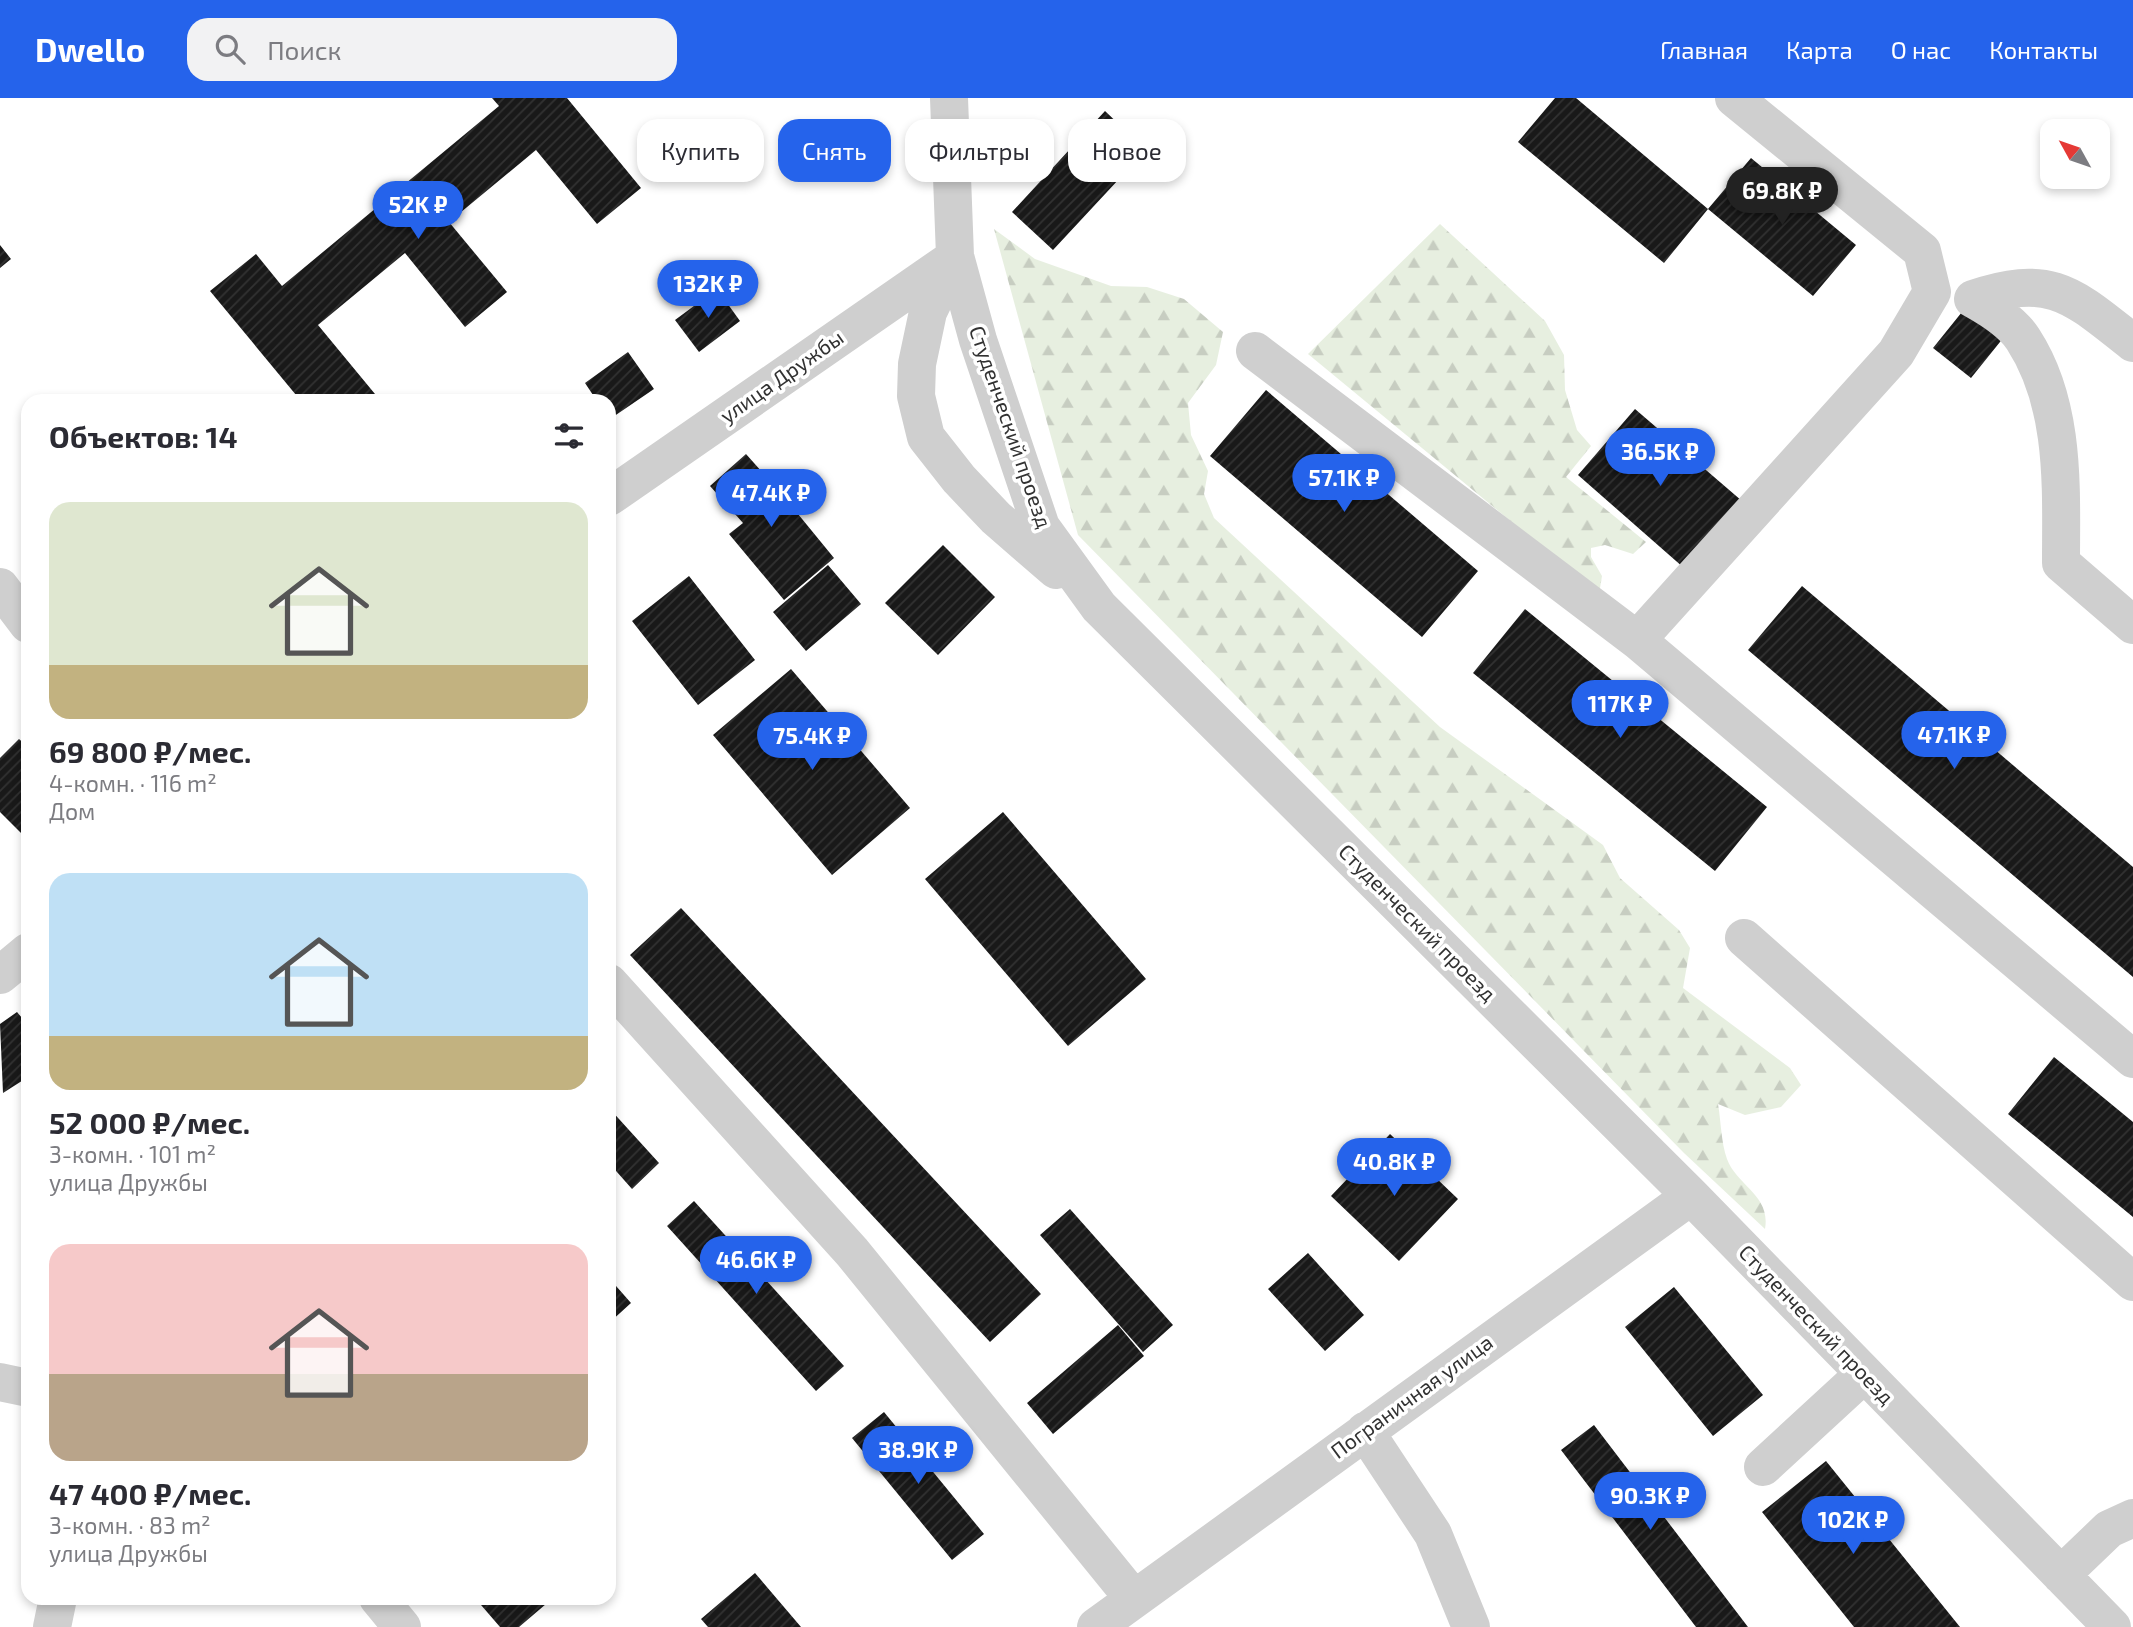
<!DOCTYPE html>
<html lang="ru">
<meta charset="utf-8">
<style>
:root{--surface:#fff;--page:#f2f2f3;--text:#2b2b33;--muted:#7c7c81;--accent:#2563eb}
body{margin:0;font-family:"Exo 2",sans-serif;background:var(--page);color:var(--text);height:100vh;display:flex;flex-direction:column;font-size:26px;white-space:nowrap}
*{box-sizing:border-box;margin:0}
p{font-size:23px;color:var(--muted)}
.icon{flex:none;width:38px;height:38px;fill:none;stroke:currentColor;stroke-width:2;stroke-linecap:round;stroke-linejoin:round}
.map{position:relative;flex:1;overflow:hidden}
.panel{position:absolute;left:21px;top:296px;width:595px;height:1211px;display:flex;flex-direction:column;background:var(--surface);border-radius:21px;box-shadow:0 4px 10px #0003}
.panel>*{flex:none}
.banner{position:absolute;left:637px;top:21px;width:665px;height:63px;display:flex;gap:14px}
.needle{width:46px;rotate:310deg}
.tools{position:absolute;left:2040px;top:21px;display:grid;gap:14px}
.tools a{display:grid;place-items:center;width:70px;height:70px;border-radius:14px;background:var(--surface);box-shadow:0 4px 10px #0003;font-size:35px}
.price{position:absolute;translate:-50% -60px;padding:0 16px;border-radius:24px;background:var(--accent);color:#fff;font-size:23px;line-height:46px;filter:drop-shadow(0 2px 4px #0008)}
.price::after{content:'';position:absolute;left:50%;top:42px;width:21px;height:16px;margin-left:-10px;background:inherit;clip-path:polygon(0 0,100% 0,50% 100%)}
.price.active{background:#222;color:#fff}
ul{padding:0;list-style:none}
li{display:grid;align-content:center;gap:14px;height:371px;padding:0 28px}
li span{display:grid;place-items:center;height:217px;border-radius:21px;color:#555}
li>.icon{margin-inline-start:auto}
span .icon{width:126px;height:126px;fill:#fffc;stroke-width:1}
li b{font-size:30px}
h2{display:flex;justify-content:space-between;align-items:center;height:84px;padding:0 28px;font-size:30px}
.tag{padding:0 24px;border-radius:21px;background:var(--surface);box-shadow:0 4px 10px #0003;font-size:24px;line-height:63px}
.tag.active{background:var(--accent);color:#fff}
header{display:flex;align-items:center;gap:42px;box-sizing:border-box;height:98px;padding:0 35px;background:var(--accent);color:#fff}
header strong{font-size:33px}
nav{display:flex;gap:38px;margin-inline-start:auto;font-size:24px}
.search{width:490px;height:63px;background:var(--page);display:flex;align-items:center;gap:18px;box-sizing:border-box;padding:0 24px;border-radius:21px;color:var(--muted);font-size:26px}
.map>svg:first-child{display:block}
.forest{fill:url(#forest-firs)}
.building{fill:url(#building-hatch)}
.lines{fill:none;stroke-linecap:round;stroke-linejoin:round}
.minor{stroke:#cfcfcf;stroke-width:38}
.labels{text-anchor:middle;stroke-width:7;stroke-linejoin:round;paint-order:stroke}
.street-label{font-size:21px;fill:#323232;stroke:#fff}
</style>
<header>
<strong>Dwello</strong>
<div class="search"><svg class="icon" aria-label="search" viewBox="0 0 24 24"><circle cx="10" cy="10" r="6"/><path d="M15 15l6 6"/></svg>Поиск</div>
<nav><a>Главная</a><a>Карта</a><a>О нас</a><a>Контакты</a></nav>
</header>
<div class="map">
<svg width="2133" height="1529" viewBox="0 0 2133 1529">
<defs>
<pattern id="forest-firs" width="22" height="20" patternUnits="userSpaceOnUse" patternTransform="scale(1.75)"><rect width="22" height="20" fill="#e7efe0"/><path d="M5 1l3.5 6h-7zM16 11l3.5 6h-7z" fill="#c7cdc1"/></pattern>
<pattern id="building-hatch" width="6" height="6" patternUnits="userSpaceOnUse" patternTransform="scale(1.75)"><rect width="6" height="6" fill="#191919"/><path d="M-1 1l2-2M0 6l6-6M5 7l2-2" fill="none" stroke="#323232"/></pattern>
</defs>
<rect width="100%" height="100%" fill="#fff"/>
<path class="forest" d="M1440 126 1545 223 1564 257 1565 292 1577 332 1591 348 1566 379 1646 444 1633 456 1605 447 1591 450V459L1602 478 1599 496 1308 256Z
M994 131 1035 161 1111 188 1147 189 1184 201 1223 234 1216 267 1188 305 1191 337 1208 373 1204 396 1214 420 1440 629 1603 747 1620 780 1679 832 1690 850 1683 890 1790 970 1801 987 1781 1009 1745 1017 1718 1006C1721 1023 1721 1044 1727 1061 1737 1088 1771 1097 1765 1131L1684 1055 1078 437Z"/>
<path class="building" d="M492 0H567L641 90 597 126 536 52 449 124 507 194 465 229 405 155 318 227 375 296 366 303H301L210 193 256 156 282 188 499 8Z
M1555 0H1576L1708 111 1664 165 1518 44Z
M1105 13 1146 52 1053 152 1012 114Z
M1751 60 1856 147 1813 198 1708 111Z
M0 147 11 161 0 170Z
M717 191 740 223 699 254 675 222Z
M1966 209 2004 239 1971 280 1933 250Z
M628 254 654 291 610 321 609 303H597L585 285Z
M1266 292 1478 473 1422 539 1210 358Z
M1635 311 1742 403 1684 470 1578 377Z
M746 356 779 393 768 402 780 394 834 460 784 502 729 436 743 425 710 388Z
M943 447 995 499 938 557 885 505Z
M828 467 861 506 806 553 773 514Z
M689 478 755 562 698 607 632 523Z
M1802 488 2133 769V879L1748 552Z
M1525 511 1767 709 1715 773 1473 575Z
M791 571 910 710 832 777 713 637Z
M19 641 28 649V730L22 736 0 714V660Z
M1003 714 1146 881 1068 948 925 781Z
M681 810 1041 1196 990 1244 630 857Z
M17 914 28 927V979L3 995 0 926Z
M2054 959 2133 1024V1119L2008 1016Z
M609 1010 659 1065 632 1091 609 1065Z
M1390 1036 1458 1101 1399 1163 1331 1098Z
M694 1103 844 1268 816 1293 667 1128Z
M1070 1111 1173 1227 1143 1254 1040 1137Z
M1308 1155 1364 1217 1325 1253 1268 1191Z
M609 1180 631 1205 609 1225Z
M1674 1189 1763 1297 1713 1338 1625 1229Z
M1118 1227 1144 1258 1053 1336 1027 1305Z
M884 1314 984 1436 952 1462 852 1340Z
M1594 1327 1748 1529H1696L1561 1352Z
M1826 1363 1960 1529H1854L1762 1414Z
M755 1475 801 1529H708L701 1521Z
M475 1500H542L546 1506 519 1529H500Z"/>
<g class="lines">
<path class="minor" d="M949 0 955 158 978 242 1041 429 1099 509 1691 1098 2112 1529
M1734 0 1922 153 1932 194 1896 255 1637 542 2133 961
M955 158 928 214 917 266 916 298 926 339 959 381 996 420 1056 472
M2133 245C2073 198 2052 174 1973 201 1991 211 2012 224 2023 241 2066 307 2061 390 2061 465L2133 527
M1255 253 1637 542
M609 399 954 160
M0 489 28 526
M1744 840 2133 1184
M0 877 28 854
M609 885 852 1154 1134 1501
M0 1284 28 1290
M1365 1333 1433 1436 1471 1529
M1763 1369 1864 1276
M2061 1477 2109 1431 2133 1420
M378 1500 402 1529
M52 1529 58 1500
M1096 1529 1691 1098"/>
</g>
<g class="labels">
<g class="street-label">
<text transform="translate(782 279) rotate(-35)" y="7">улица Дружбы</text>
<text transform="translate(1010 329) rotate(71)" y="7">Студенческий проезд</text>
<text transform="translate(1417 825) rotate(45)" y="7">Студенческий проезд</text>
<text transform="translate(1816 1227) rotate(46)" y="7">Студенческий проезд</text>
<text transform="translate(1412 1299) rotate(-36)" y="7">Пограничная улица</text>
</g>
</g>
</svg>
<div class="tools">
<a><svg class="needle" viewBox="-14 -14 28 28"><path d="M0-13l5 13h-10z" fill="#e53935"/><path d="M0 13l5-13h-10z" fill="#7c7c81"/></svg></a>
</div>
<b class="price active" style="left:1782px;top:129px">69.8K ₽</b>
<b class="price" style="left:418px;top:143px">52K ₽</b>
<b class="price" style="left:708px;top:222px">132K ₽</b>
<b class="price" style="left:1660px;top:390px">36.5K ₽</b>
<b class="price" style="left:1344px;top:416px">57.1K ₽</b>
<b class="price" style="left:771px;top:431px">47.4K ₽</b>
<b class="price" style="left:1620px;top:642px">117K ₽</b>
<b class="price" style="left:1954px;top:673px">47.1K ₽</b>
<b class="price" style="left:812px;top:674px">75.4K ₽</b>
<b class="price" style="left:1394px;top:1100px">40.8K ₽</b>
<b class="price" style="left:756px;top:1198px">46.6K ₽</b>
<b class="price" style="left:918px;top:1388px">38.9K ₽</b>
<b class="price" style="left:1650px;top:1434px">90.3K ₽</b>
<b class="price" style="left:1853px;top:1458px">102K ₽</b>
<div class="banner">
<a class="tag">Купить</a>
<a class="tag active">Снять</a>
<a class="tag">Фильтры</a>
<a class="tag">Новое</a>
</div>
<section class="panel">
<h2>Объектов: 14<svg class="icon" aria-label="filters" viewBox="0 0 24 24"><path d="M4 7h16M4 17h16"/><circle cx="9" cy="7" r="2"/><circle cx="15" cy="17" r="2"/></svg></h2>
<ul>
<li><span style="background:linear-gradient(#dfe7d0 75%,#c2b280 0)"><svg class="icon" aria-label="home" viewBox="0 0 24 24"><path d="M3 11l9-7 9 7M6 9v11h12V9"/></svg></span><div><b>69 800 ₽/мес.</b><p>4-комн. · 116 m²</p><p>Дом</p></div></li>
<li><span style="background:linear-gradient(#bfe0f5 75%,#c2b280 0)"><svg class="icon" aria-label="home" viewBox="0 0 24 24"><path d="M3 11l9-7 9 7M6 9v11h12V9"/></svg></span><div><b>52 000 ₽/мес.</b><p>3-комн. · 101 m²</p><p>улица Дружбы</p></div></li>
<li><span style="background:linear-gradient(#f6c9c9 60%,#b9a48a 0)"><svg class="icon" aria-label="home" viewBox="0 0 24 24"><path d="M3 11l9-7 9 7M6 9v11h12V9"/></svg></span><div><b>47 400 ₽/мес.</b><p>3-комн. · 83 m²</p><p>улица Дружбы</p></div></li>
</ul>
</section>
</div>
